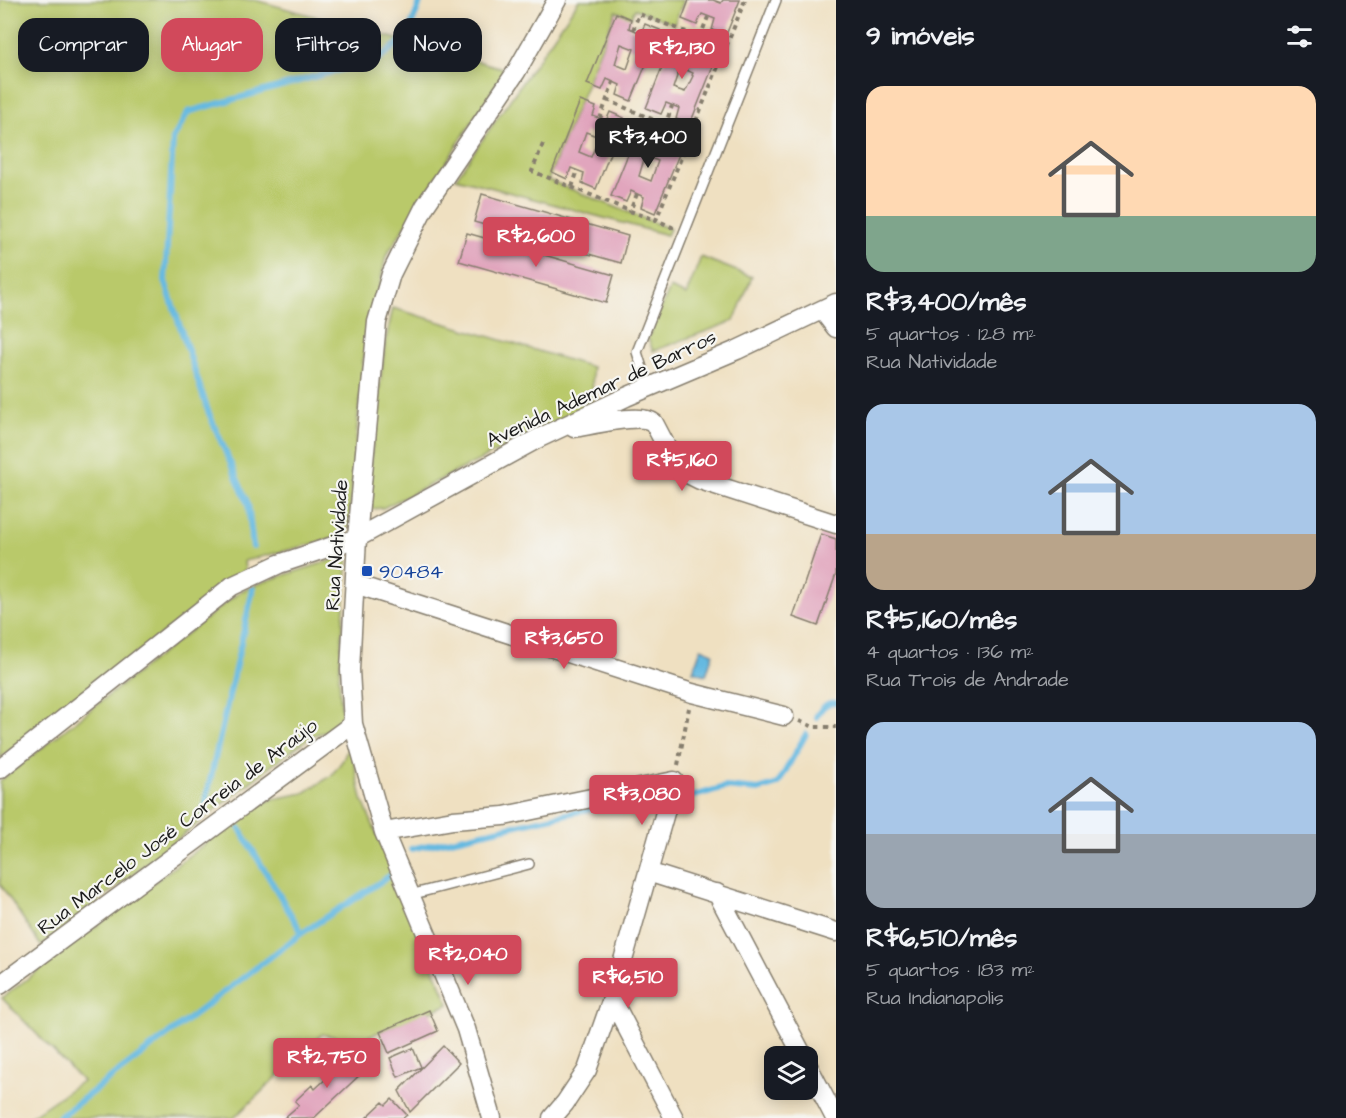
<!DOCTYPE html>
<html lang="pt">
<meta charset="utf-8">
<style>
:root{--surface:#171b24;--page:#20242c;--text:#f1f3f6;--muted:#9ea1a6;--accent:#d1495b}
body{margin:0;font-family:"Architects Daughter",sans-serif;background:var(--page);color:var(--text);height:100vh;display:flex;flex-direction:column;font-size:22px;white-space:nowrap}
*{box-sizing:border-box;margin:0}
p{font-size:20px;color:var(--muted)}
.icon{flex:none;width:33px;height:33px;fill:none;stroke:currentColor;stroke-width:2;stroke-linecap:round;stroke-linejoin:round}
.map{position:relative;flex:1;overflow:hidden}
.panel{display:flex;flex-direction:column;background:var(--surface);width:510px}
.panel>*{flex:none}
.top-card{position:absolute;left:18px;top:18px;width:570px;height:54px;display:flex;gap:12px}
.fabs{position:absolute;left:764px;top:1046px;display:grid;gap:12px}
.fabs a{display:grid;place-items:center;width:54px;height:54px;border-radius:12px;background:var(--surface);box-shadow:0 3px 15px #0003;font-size:30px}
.price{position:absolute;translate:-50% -51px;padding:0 14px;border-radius:6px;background:var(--accent);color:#fff;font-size:20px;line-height:39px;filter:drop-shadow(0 2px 3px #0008)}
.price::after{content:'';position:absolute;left:50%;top:36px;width:18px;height:14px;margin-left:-9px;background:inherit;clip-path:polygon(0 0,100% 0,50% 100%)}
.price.selected{background:#222;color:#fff}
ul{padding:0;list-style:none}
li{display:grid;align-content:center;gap:12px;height:318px;padding:0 30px}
li span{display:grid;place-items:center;height:186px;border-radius:18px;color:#555}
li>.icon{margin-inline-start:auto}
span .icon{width:108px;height:108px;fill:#fffc;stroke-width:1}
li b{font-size:26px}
h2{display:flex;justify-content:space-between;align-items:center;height:72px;padding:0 30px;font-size:26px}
.chip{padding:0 21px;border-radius:18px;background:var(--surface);box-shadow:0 3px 15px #0003;font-size:21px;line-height:54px}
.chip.selected{background:var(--accent);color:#fff}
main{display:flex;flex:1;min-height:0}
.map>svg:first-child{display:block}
.green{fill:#b9c96b;stroke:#6a7244;stroke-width:1.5}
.water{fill:#65b9e1;stroke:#406a7e;stroke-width:1.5}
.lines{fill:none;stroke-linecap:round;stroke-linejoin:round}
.stream{stroke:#65b9e1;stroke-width:6}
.building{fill:#e1a5bd;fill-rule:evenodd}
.lane-casing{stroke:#867e6e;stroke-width:12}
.street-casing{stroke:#867e6e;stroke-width:21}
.path{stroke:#867e6e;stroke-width:4;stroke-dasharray:4.5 4.5;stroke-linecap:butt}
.lane{stroke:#fff;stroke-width:9}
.street{stroke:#fff;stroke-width:18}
.transit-dot{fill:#1a4fb4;stroke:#f6f6f2;stroke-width:2}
.labels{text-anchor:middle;stroke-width:4.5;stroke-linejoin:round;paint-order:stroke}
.street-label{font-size:20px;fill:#1c1c1c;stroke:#f6f6f2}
.transit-label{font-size:20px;fill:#164399;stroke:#f6f6f2;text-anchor:start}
</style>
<main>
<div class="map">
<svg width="836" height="1118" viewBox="0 0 836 1118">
<rect width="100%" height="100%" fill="#f6f6f2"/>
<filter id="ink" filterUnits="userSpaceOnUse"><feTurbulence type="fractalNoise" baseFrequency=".0167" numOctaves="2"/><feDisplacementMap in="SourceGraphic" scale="12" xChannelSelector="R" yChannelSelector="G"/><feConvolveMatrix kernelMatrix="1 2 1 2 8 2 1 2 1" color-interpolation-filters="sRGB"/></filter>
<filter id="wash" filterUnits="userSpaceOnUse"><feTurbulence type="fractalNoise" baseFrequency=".008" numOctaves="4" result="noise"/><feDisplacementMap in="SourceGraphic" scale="24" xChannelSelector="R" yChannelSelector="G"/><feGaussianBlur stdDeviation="1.35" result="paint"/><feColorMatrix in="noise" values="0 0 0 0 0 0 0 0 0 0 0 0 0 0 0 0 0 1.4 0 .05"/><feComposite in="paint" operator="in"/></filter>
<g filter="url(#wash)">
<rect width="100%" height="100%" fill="#efe0c1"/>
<path class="green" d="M0 0H255L506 69 386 256 363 361 349 523 346 532 336 538 244 561 245 570 0 758Z
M579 0H684L674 24 635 9 631 17 616 11 548 180 670 229 667 235 456 178Z
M701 257 752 277 734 321 653 351 648 338 670 288 686 295Z
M393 308 592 367 593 404 383 508 371 509 368 506 366 498 385 344Z
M348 555 339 678 342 720 334 730 313 735 275 763 41 946 0 884V781L241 591 266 581Z
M350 743 362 799 449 1004 357 1041 322 1034 234 1118H29L82 1081 2 998 253 807 273 799 304 793 331 776 343 760Z"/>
<path class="water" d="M701 648 713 653 706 675 693 671Z"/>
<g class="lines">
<path class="stream" d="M253 547 248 504 208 411 165 281 173 139 188 112 378 59 407 37 421 0
M816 717C821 709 826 701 836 703
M694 796 725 787 758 790 778 784 806 734
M203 812 253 589
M240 829 302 933
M411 849 656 794
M58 1118 302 933 391 875"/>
</g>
<g id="blocks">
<path class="building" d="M689 0H713L721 3 723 0H740L726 35 712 30 715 19 702 14 697 25 682 19Z
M616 13 631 19 629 28 641 33 645 24 660 30 631 101 617 95 620 85 607 79 602 90 587 84ZM621 44 634 49 627 69 615 64Z
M674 37 690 43 687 52 700 57 704 48 718 54 690 124 676 119 679 108 666 103 661 114 646 108ZM680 67 693 73 692 75 693 76 685 92 673 88Z
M580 101 596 107 593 116 606 121 610 112 624 118 596 189 582 183 584 173 571 168 567 179 552 172ZM586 132 599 137 591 157 579 152Z
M640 125 655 131 653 140 665 145 669 136 684 142 655 213 641 207 644 197 631 191 626 202 611 196ZM645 156 658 161 651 181 639 176Z
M482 194 628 236 621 263 474 222Z
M467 233 614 275 606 303 459 261Z
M821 534 836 539V574L818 626 793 617Z
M429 1010 438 1031 389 1053 380 1032Z
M443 1046 459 1063 410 1112 399 1091Z
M413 1048 421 1067 398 1077 390 1058Z
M350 1055 364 1071 314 1118H284L299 1105 295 1101 312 1085 315 1089 328 1077 325 1073 341 1058 343 1062Z
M392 1099 407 1115 403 1118H366L383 1102 386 1105Z"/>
</g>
</g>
<g filter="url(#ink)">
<use href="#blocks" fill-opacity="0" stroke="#867e6e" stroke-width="1.5"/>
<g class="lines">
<g class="lane-casing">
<path id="lane" d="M648 387 637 352 776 0
M410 895 529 864"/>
</g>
<g class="street-casing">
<path id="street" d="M823 311 836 328
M574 428C592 425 642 412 654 423L678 469 700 480 836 524
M355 584 692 693 784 716
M0 769 232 586 279 564 357 538 537 439 626 397 737 350 836 303
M384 832 453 820 504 816 674 781 612 999 587 1070 565 1103 552 1118
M648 872 836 932
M717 893 803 1056
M0 985 353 724
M612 999 674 1118
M807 1064 835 1118
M492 1118 466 1029 384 832 353 724 350 670 357 538 377 322 391 274 425 206 516 72 557 0"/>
</g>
<path class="path" d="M633 30 639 14 726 47
M693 54 708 17
M607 100 690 135
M600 119 613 82
M659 143 672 106
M543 144 532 171 630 211
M572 187 578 170
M637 194 630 211 656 220
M672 229V227L656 220 745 0
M799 721 814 727H836
M678 765 689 708"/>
<use href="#lane" class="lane"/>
<use href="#street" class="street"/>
</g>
</g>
<rect class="transit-dot" x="361" y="565" width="12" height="12" rx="3"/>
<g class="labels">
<g class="street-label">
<text transform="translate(601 388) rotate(-25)" y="7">Avenida Ademar de Barros</text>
<text transform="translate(336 545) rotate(-86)" y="7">Rua Natividade</text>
<text transform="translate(177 826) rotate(-37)" y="7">Rua Marcelo José Correia de Araújo</text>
</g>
<g class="transit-label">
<text x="379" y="578">90484</text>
</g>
</g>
</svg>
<div class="fabs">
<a><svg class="icon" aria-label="layers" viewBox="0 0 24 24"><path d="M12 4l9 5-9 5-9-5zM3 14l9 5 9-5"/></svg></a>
</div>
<b class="price" style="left:682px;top:80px">R$2,130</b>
<b class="price selected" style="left:648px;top:169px">R$3,400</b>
<b class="price" style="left:536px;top:268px">R$2,600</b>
<b class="price" style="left:682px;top:492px">R$5,160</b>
<b class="price" style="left:564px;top:670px">R$3,650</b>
<b class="price" style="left:642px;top:826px">R$3,080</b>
<b class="price" style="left:468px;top:986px">R$2,040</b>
<b class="price" style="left:628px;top:1009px">R$6,510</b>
<b class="price" style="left:327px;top:1089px">R$2,750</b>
<div class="top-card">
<a class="chip">Comprar</a>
<a class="chip selected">Alugar</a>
<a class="chip">Filtros</a>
<a class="chip">Novo</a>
</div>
</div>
<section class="panel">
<h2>9 imóveis<svg class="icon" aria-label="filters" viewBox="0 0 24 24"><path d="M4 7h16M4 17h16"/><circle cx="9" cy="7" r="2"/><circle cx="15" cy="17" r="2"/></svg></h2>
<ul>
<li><span style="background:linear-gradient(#ffd9b3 70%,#7fa58c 0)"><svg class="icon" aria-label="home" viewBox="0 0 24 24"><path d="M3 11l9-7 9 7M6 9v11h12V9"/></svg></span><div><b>R$3,400/mês</b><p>5 quartos · 128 m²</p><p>Rua Natividade</p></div></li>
<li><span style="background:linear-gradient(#a9c7e8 70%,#b9a48a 0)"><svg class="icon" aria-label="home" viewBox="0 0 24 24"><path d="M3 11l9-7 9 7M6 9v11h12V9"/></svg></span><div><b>R$5,160/mês</b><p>4 quartos · 136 m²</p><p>Rua Trois de Andrade</p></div></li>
<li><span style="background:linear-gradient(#a9c7e8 60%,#9aa5b1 0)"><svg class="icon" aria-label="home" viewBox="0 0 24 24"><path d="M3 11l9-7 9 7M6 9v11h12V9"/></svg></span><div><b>R$6,510/mês</b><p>5 quartos · 183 m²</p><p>Rua Indianapolis</p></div></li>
</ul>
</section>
</main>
